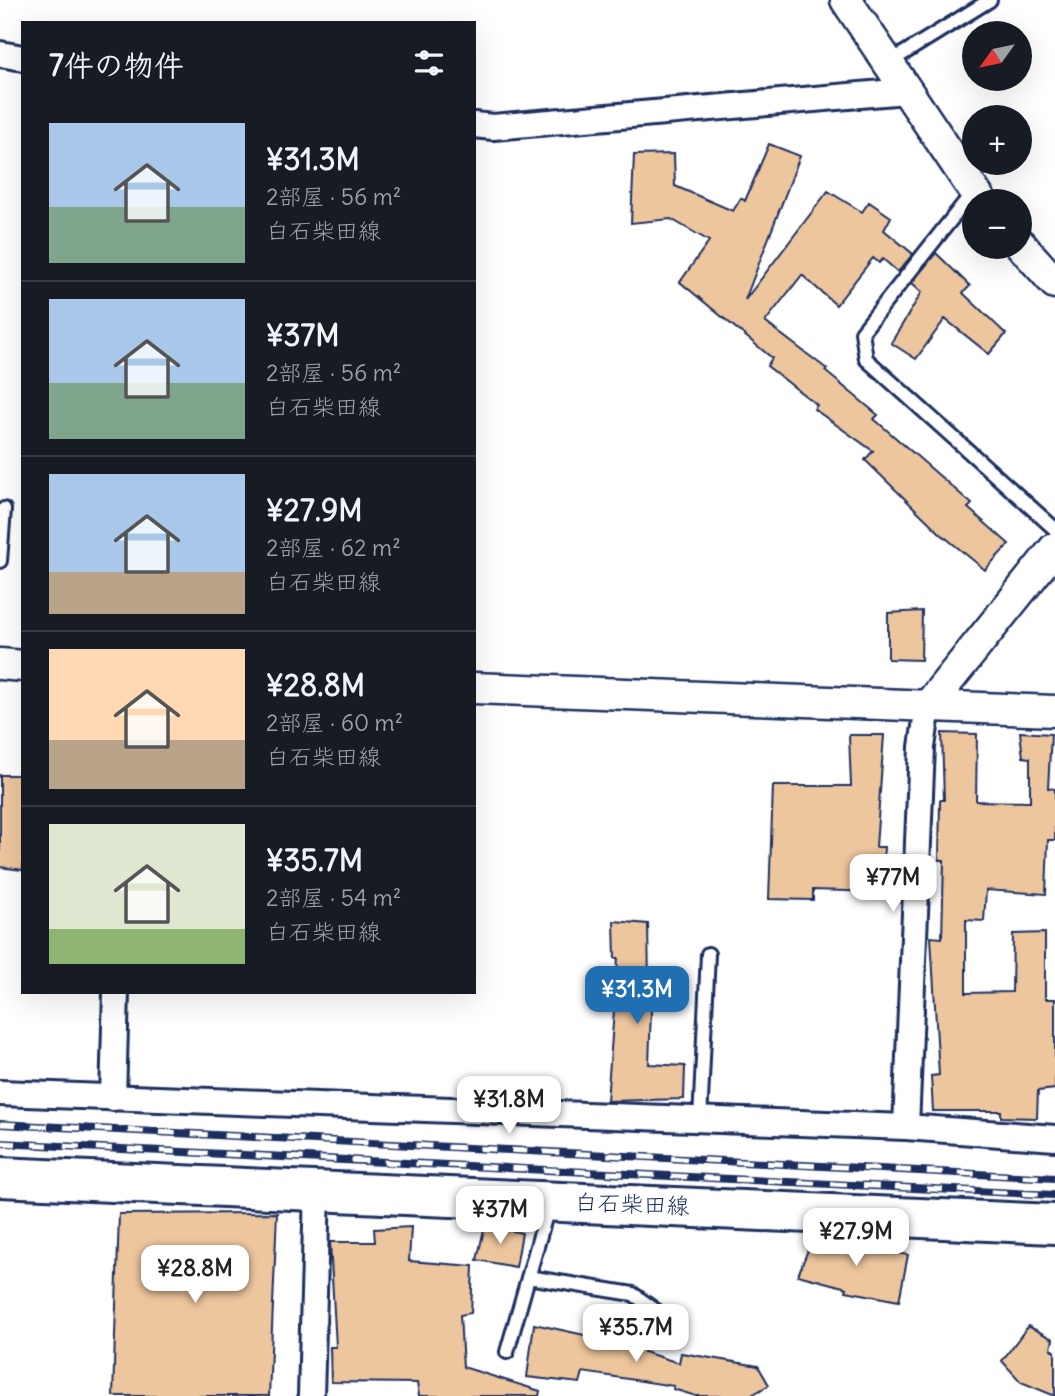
<!DOCTYPE html>
<html lang="ja">
<meta charset="utf-8">
<style>
:root{--surface:#171b24;--page:#242831;--text:#f1f3f6;--muted:#9ea1a6;--line:#363941;--accent:#1f6fb2}
body{margin:0;font-family:Delius,"Klee One",sans-serif;background:var(--page);color:var(--text);height:100vh;display:flex;flex-direction:column;font-size:26px;white-space:nowrap}
*{box-sizing:border-box;margin:0}
p{font-size:23px;color:var(--muted)}
.icon{flex:none;width:38px;height:38px;fill:none;stroke:currentColor;stroke-width:2;stroke-linecap:round;stroke-linejoin:round}
.map{position:relative;flex:1;overflow:hidden}
.details{position:absolute;left:21px;top:21px;width:455px;height:973px;display:flex;flex-direction:column;background:var(--surface);border-radius:0px;box-shadow:0 7px 28px #0002}
.details>*{flex:none}
.needle{width:46px;rotate:237deg}
.controls{position:absolute;left:962px;top:21px;display:grid;gap:14px}
.controls a{display:grid;place-items:center;width:70px;height:70px;border-radius:50%;background:var(--surface);box-shadow:0 7px 28px #0002;font-size:35px}
.price{position:absolute;translate:-50% -60px;padding:0 16px;border-radius:14px;background:#fff;color:#222;font-size:23px;line-height:46px;filter:drop-shadow(0 2px 4px #0008)}
.price::after{content:'';position:absolute;left:50%;top:42px;width:21px;height:16px;margin-left:-10px;background:inherit;clip-path:polygon(0 0,100% 0,50% 100%)}
.price.active{background:var(--accent);color:#fff}
ul{padding:0;list-style:none}
li{display:flex;align-items:center;gap:21px;height:175px;padding:0 28px}
li+li{border-top:2px solid var(--line)}
li span{display:grid;place-items:center;flex:none;width:196px;height:140px;border-radius:0px;color:#555}
li>.icon{margin-inline-start:auto}
span .icon{width:84px;height:84px;fill:#fffc;stroke-width:1}
li b{font-size:30px}
h2{display:flex;justify-content:space-between;align-items:center;height:84px;padding:0 28px;font-size:30px}
.map>svg:first-child{display:block}
.building{fill:#eec69e;stroke:#1b2f5e;stroke-width:2}
.lines{fill:none;stroke-linecap:round;stroke-linejoin:round}
.service-casing{stroke:#1b2f5e;stroke-width:18}
.minor-casing{stroke:#1b2f5e;stroke-width:30}
.tertiary-casing{stroke:#1b2f5e;stroke-width:35}
.primary-casing{stroke:#1b2f5e;stroke-width:44}
.service{stroke:#fff;stroke-width:12}
.minor{stroke:#fff;stroke-width:24}
.tertiary{stroke:#fff;stroke-width:30}
.primary{stroke:#fff;stroke-width:38}
.rail-casing{stroke:#1b2f5e;stroke-width:8}
.rail{stroke:#fff;stroke-width:5;stroke-dasharray:16;stroke-linecap:butt}
.labels{text-anchor:middle;stroke-width:5;stroke-linejoin:round;paint-order:stroke}
.street-label{font-size:23px;fill:#1b2f5e;stroke:#fff}
</style>
<div class="map">
<svg width="1055" height="1396" viewBox="0 0 1055 1396">
<rect width="100%" height="100%" fill="#fff"/>
<filter id="ink" filterUnits="userSpaceOnUse"><feTurbulence type="fractalNoise" baseFrequency=".0143" numOctaves="2"/><feDisplacementMap in="SourceGraphic" scale="14" xChannelSelector="R" yChannelSelector="G"/><feConvolveMatrix kernelMatrix="1 2 1 2 8 2 1 2 1" color-interpolation-filters="sRGB"/></filter>
<g filter="url(#ink)">
<path class="building" d="M769 144 800 156 745 300 828 191 862 212 869 202 891 217 884 230 913 254 898 272 883 259 879 263 873 258 836 305 802 275 765 322 827 369 825 371 878 415 874 419 972 504 968 508 1009 544 985 570 941 534 865 460 873 451 814 409 817 405 767 366 772 358 680 282 709 241 671 219 631 223 634 155 674 154 675 186 733 211 741 198 745 201Z
M936 253 970 286 963 293 1006 334 989 354 945 319 916 359 891 343 922 292 912 283Z
M922 611 921 660 888 659V613Z
M1020 732 1051 734 1048 788 1055 789V840H1048L1046 894 986 890 984 921 966 920V993L1012 992 1013 934 1045 933V999H1055V1089L1038 1091 1037 1118 1001 1117V1111H933L931 1076 939 1075 931 937 942 938 944 860H939L940 800H944L942 733 977 734 976 801 1030 802V758L1023 757Z
M849 735H884L876 847H884L881 892 813 890V900L769 899 773 786H851Z
M0 775H23V870L0 867Z
M614 921 648 924 649 984H652L649 1064 685 1066 684 1099 607 1101 618 958H615Z
M277 1213 269 1396H113L119 1214Z
M485 1225 522 1233 516 1267 477 1260Z
M411 1227 409 1261 473 1266 471 1313 460 1315 463 1367 540 1391 539 1396H419L417 1383 331 1382 330 1347H336L330 1242H375L374 1229Z
M814 1235 908 1255 899 1301 846 1291 847 1288 798 1275Z
M534 1324 603 1339 604 1332 644 1339V1352L679 1363 681 1353 758 1366 769 1385 750 1396H696L673 1389 674 1386 583 1372 580 1383 527 1377Z
M1028 1326 1053 1339 1051 1349 1055 1351V1396L1021 1382 1002 1361Z"/>
<g class="lines">
<g class="service-casing">
<path id="service" d="M888 63 990 0
M973 192 862 332 866 359 1055 529
M0 561 4 509
M700 1121 708 954
M528 1277 633 1294 669 1320
M507 1352 549 1204"/>
</g>
<g class="minor-casing">
<path id="minor" d="M0 54 23 58
M474 125 493 127 906 91
M0 1093 906 1127 1055 1138
M113 1098 116 992
M906 1127 922 747 928 706
M311 1396 317 1191"/>
</g>
<g class="tertiary-casing">
<path id="tertiary" d="M846 0 981 201
M1020 244 1055 283
M0 664 23 666
M474 688 1055 711
M928 706 1055 548"/>
</g>
<g class="primary-casing">
<path id="primary" d="M0 1177 1055 1224"/>
</g>
<use href="#service" class="service"/>
<use href="#minor" class="minor"/>
<use href="#tertiary" class="tertiary"/>
<use href="#primary" class="primary"/>
<g class="rail-casing">
<path id="rail" d="M0 1124 1055 1178
M0 1143 1055 1195"/>
</g>
<use href="#rail" class="rail"/>
</g>
</g>
<g class="labels">
<g class="street-label">
<text transform="translate(632 1204) rotate(2)" y="8">白石柴田線</text>
</g>
</g>
</svg>
<div class="controls">
<a><svg class="needle" viewBox="-14 -14 28 28"><path d="M0-13l5 13h-10z" fill="#e53935"/><path d="M0 13l5-13h-10z" fill="#9ea1a6"/></svg></a>
<a>+</a>
<a>−</a>
</div>
<b class="price" style="left:893px;top:914px">¥77M</b>
<b class="price active" style="left:637px;top:1026px">¥31.3M</b>
<b class="price" style="left:509px;top:1136px">¥31.8M</b>
<b class="price" style="left:500px;top:1246px">¥37M</b>
<b class="price" style="left:856px;top:1268px">¥27.9M</b>
<b class="price" style="left:195px;top:1305px">¥28.8M</b>
<b class="price" style="left:636px;top:1364px">¥35.7M</b>
<section class="details">
<h2>7件の物件<svg class="icon" aria-label="filters" viewBox="0 0 24 24"><path d="M4 7h16M4 17h16"/><circle cx="9" cy="7" r="2"/><circle cx="15" cy="17" r="2"/></svg></h2>
<ul>
<li><span style="background:linear-gradient(#a9c7e8 60%,#7fa58c 0)"><svg class="icon" aria-label="home" viewBox="0 0 24 24"><path d="M3 11l9-7 9 7M6 9v11h12V9"/></svg></span><div><b>¥31.3M</b><p>2部屋 · 56 m²</p><p>白石柴田線</p></div></li>
<li><span style="background:linear-gradient(#a9c7e8 60%,#7fa58c 0)"><svg class="icon" aria-label="home" viewBox="0 0 24 24"><path d="M3 11l9-7 9 7M6 9v11h12V9"/></svg></span><div><b>¥37M</b><p>2部屋 · 56 m²</p><p>白石柴田線</p></div></li>
<li><span style="background:linear-gradient(#a9c7e8 70%,#b9a48a 0)"><svg class="icon" aria-label="home" viewBox="0 0 24 24"><path d="M3 11l9-7 9 7M6 9v11h12V9"/></svg></span><div><b>¥27.9M</b><p>2部屋 · 62 m²</p><p>白石柴田線</p></div></li>
<li><span style="background:linear-gradient(#ffd9b3 65%,#b9a48a 0)"><svg class="icon" aria-label="home" viewBox="0 0 24 24"><path d="M3 11l9-7 9 7M6 9v11h12V9"/></svg></span><div><b>¥28.8M</b><p>2部屋 · 60 m²</p><p>白石柴田線</p></div></li>
<li><span style="background:linear-gradient(#dfe7d0 75%,#8fb573 0)"><svg class="icon" aria-label="home" viewBox="0 0 24 24"><path d="M3 11l9-7 9 7M6 9v11h12V9"/></svg></span><div><b>¥35.7M</b><p>2部屋 · 54 m²</p><p>白石柴田線</p></div></li>
</ul>
</section>
</div>
